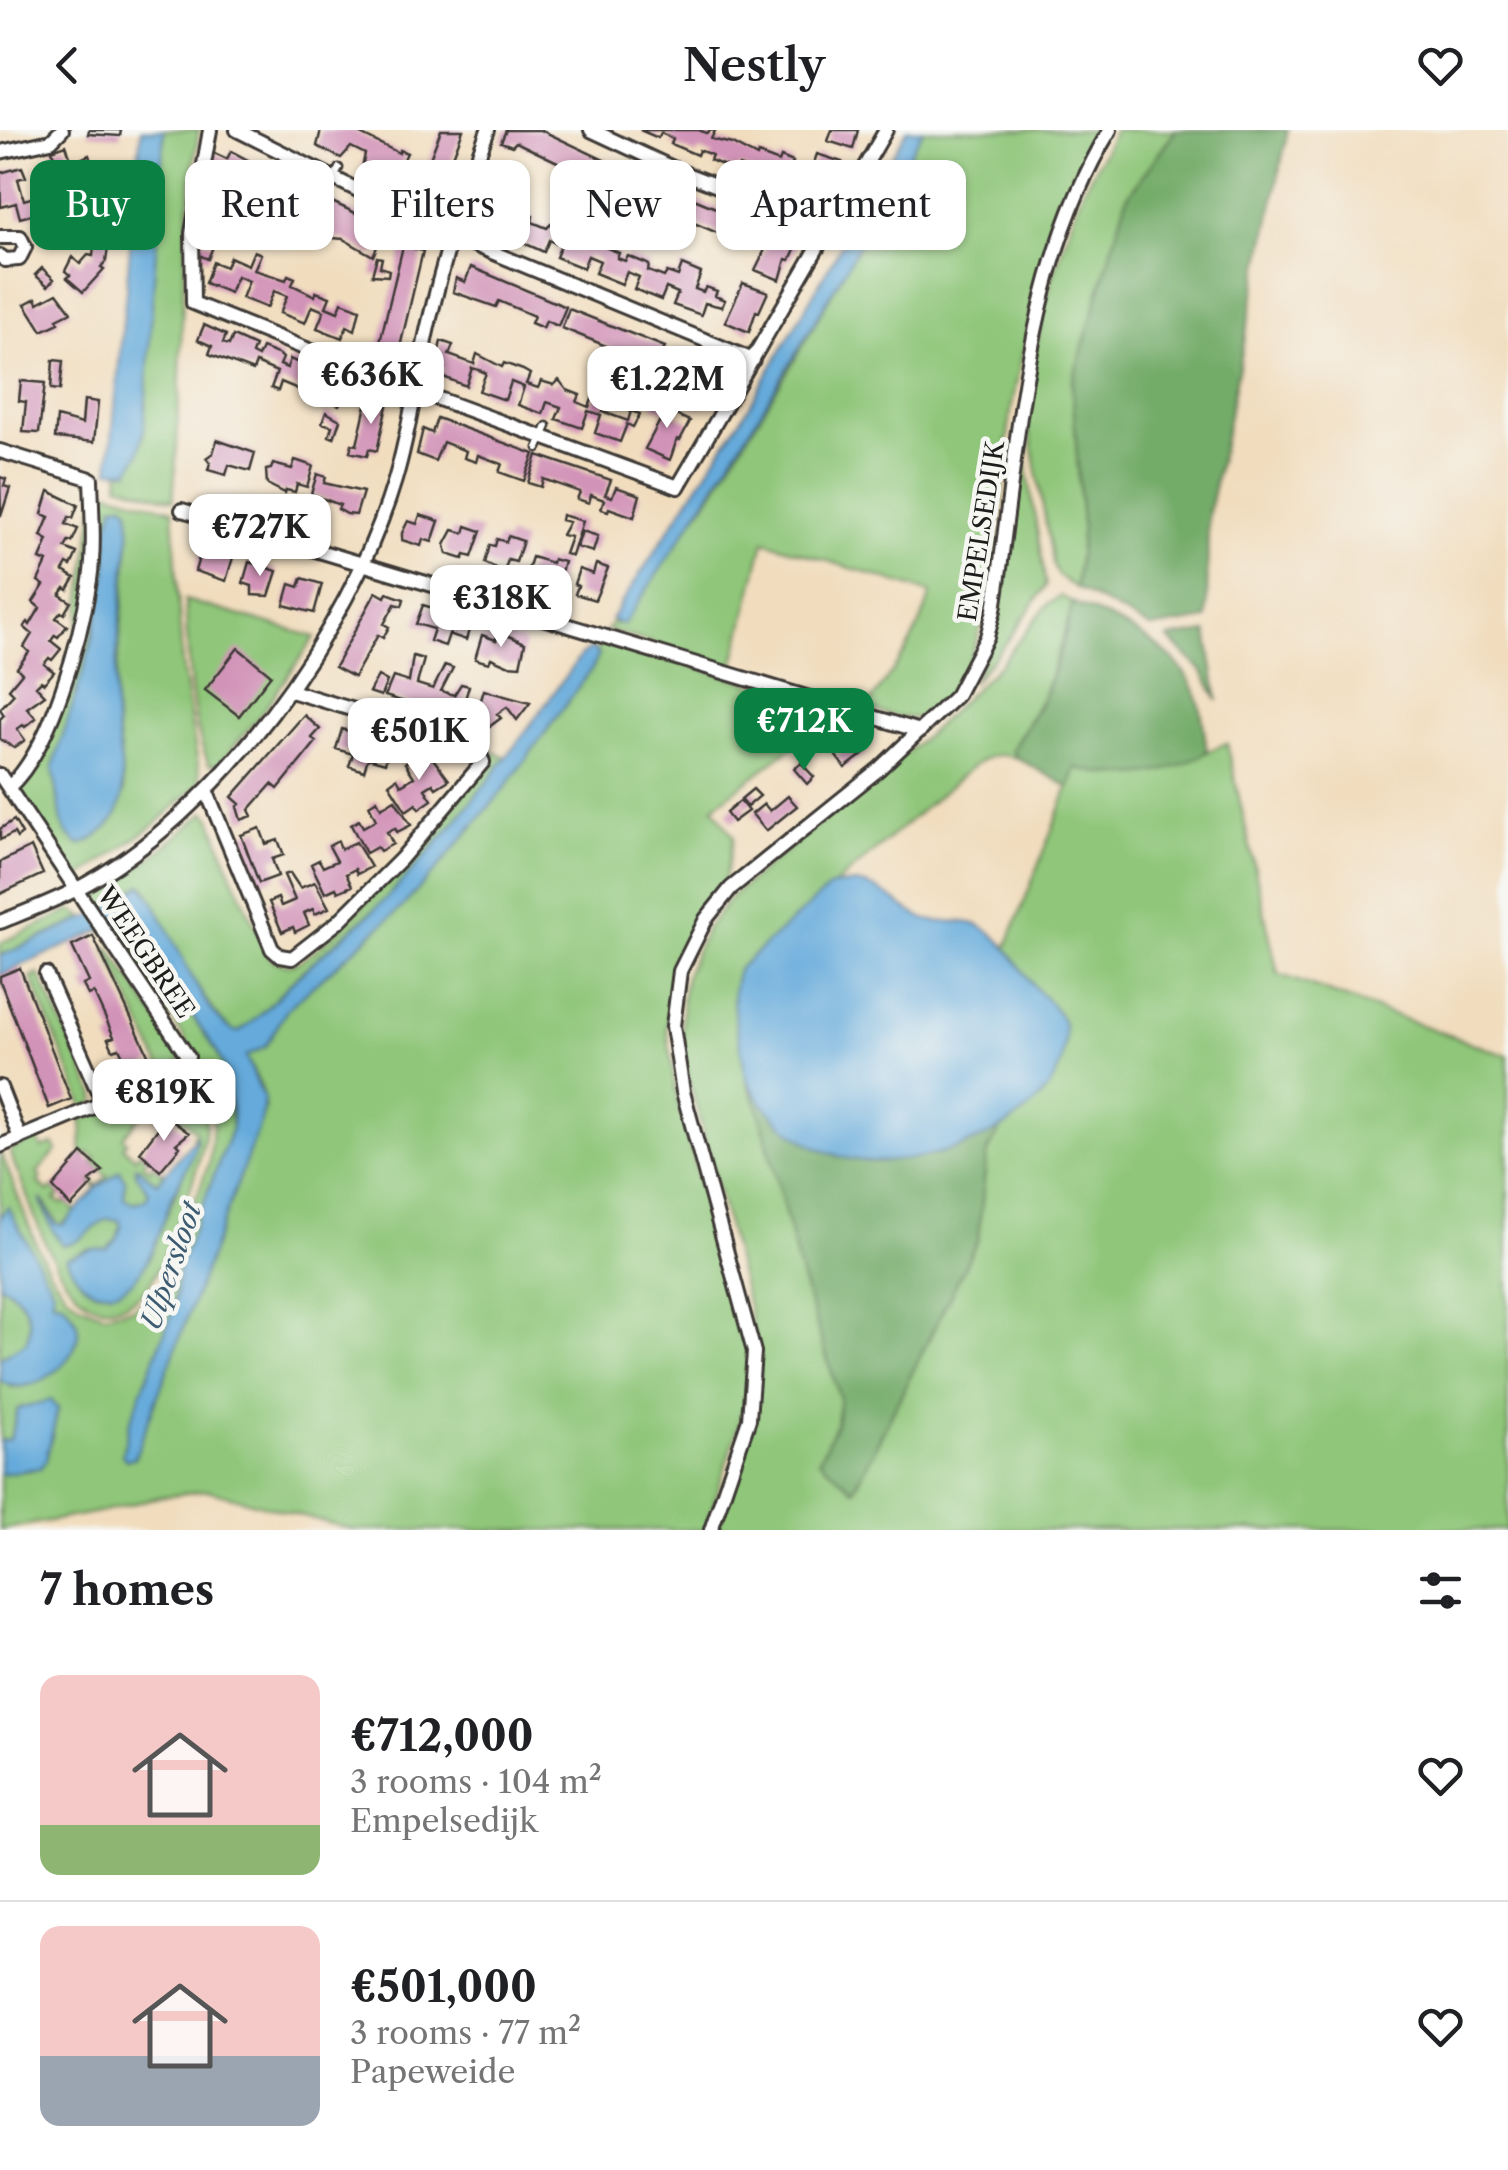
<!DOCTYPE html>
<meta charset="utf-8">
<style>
:root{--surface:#fff;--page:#f2f2f2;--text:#202124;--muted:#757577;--line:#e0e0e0;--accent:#0b8043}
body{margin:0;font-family:"Libre Caslon Text",serif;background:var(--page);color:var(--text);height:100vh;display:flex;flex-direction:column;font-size:38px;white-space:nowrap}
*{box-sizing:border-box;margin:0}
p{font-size:32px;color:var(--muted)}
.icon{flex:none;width:55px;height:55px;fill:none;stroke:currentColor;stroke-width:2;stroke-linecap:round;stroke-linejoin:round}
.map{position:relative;height:1400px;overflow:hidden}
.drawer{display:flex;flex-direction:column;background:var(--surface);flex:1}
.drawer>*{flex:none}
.hud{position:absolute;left:30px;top:30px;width:1000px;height:90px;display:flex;gap:20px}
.price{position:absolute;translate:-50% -85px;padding:0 22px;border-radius:20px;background:#fff;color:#222;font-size:32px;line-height:65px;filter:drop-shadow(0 2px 5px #0008)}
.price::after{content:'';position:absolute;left:50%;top:60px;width:30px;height:22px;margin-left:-15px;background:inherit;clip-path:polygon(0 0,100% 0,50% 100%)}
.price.selected{background:var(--accent);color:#fff}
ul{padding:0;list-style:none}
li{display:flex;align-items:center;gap:30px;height:250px;padding:0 40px}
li+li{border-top:2px solid var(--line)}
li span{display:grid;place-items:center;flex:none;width:280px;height:200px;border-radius:20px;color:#555}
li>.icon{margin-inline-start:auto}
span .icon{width:120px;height:120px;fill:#fffc;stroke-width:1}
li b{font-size:42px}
h2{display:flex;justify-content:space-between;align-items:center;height:120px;padding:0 40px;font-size:42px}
.tag{padding:0 35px;border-radius:20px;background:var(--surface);box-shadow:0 2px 8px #0004;font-size:35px;line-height:90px}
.tag.selected{background:var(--accent);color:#fff}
header{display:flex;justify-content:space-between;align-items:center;height:130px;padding:0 40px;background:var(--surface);font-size:45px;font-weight:600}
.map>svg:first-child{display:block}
.green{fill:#8fc679;stroke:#56714a;stroke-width:2.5;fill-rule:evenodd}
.forest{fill:#73ab69;stroke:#486442;stroke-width:2.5}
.water{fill:#65aadb;stroke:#40637c;stroke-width:2.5}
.building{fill:#d293b8}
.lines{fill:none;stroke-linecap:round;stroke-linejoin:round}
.lane-casing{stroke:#3c3934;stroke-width:11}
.street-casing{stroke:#3c3934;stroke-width:18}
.lane{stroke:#fff;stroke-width:6}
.street{stroke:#fff;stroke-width:12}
.labels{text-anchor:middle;stroke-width:9;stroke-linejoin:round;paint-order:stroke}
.street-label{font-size:25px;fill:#1c1c1c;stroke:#f6f6f2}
.water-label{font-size:28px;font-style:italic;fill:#3d5c72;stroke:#f6f6f2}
</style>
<header><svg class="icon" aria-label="back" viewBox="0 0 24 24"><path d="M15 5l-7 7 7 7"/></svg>Nestly<svg class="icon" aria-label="heart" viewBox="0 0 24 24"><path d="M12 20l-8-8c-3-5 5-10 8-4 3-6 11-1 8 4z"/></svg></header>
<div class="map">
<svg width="1508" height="1400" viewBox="0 0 1508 1400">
<rect width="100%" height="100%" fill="#f6f6f2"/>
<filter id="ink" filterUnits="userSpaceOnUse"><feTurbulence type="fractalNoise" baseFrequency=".01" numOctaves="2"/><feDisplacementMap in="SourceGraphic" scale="20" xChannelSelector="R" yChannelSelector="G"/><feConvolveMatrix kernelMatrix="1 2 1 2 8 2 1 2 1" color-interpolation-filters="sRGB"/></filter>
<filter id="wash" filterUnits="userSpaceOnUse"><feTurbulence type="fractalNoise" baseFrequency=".0048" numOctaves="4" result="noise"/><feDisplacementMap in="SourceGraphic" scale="40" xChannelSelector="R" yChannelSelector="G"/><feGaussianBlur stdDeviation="2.25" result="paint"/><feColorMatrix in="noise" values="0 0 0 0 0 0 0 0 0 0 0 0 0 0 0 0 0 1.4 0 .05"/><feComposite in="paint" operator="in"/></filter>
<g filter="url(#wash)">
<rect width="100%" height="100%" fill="#f1ddbe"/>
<path class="green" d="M164 0H199C178 123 184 246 173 370L119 354 120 341H129L157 102Z
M923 0H1102C1072 54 1049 108 1035 169 1026 208 1016 248 1010 288 1000 363 998 535 932 583 914 595 885 583 866 578 893 541 919 507 931 463L764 411 733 537 607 500 613 491 616 494 712 364 795 229Z
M1115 0H1176L1127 67 1072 254 1082 394 1076 458 1058 446 1053 435 1031 308 1025 289 1035 220 1051 152 1081 64Z
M1023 312 1046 456 1007 512 971 554 987 521 998 487Z
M102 360 173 380 182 534 200 647 199 654 157 693 79 748 74 746 19 664 70 556 96 364ZM124 374 129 379 130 400 114 573 124 662 102 702 92 710 62 692 53 637 81 555 107 429Z
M1061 466 1072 472 1071 482 1044 565 1012 620 1019 629C999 622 991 624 973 636L739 838 736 895 748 953 760 984 802 1149 840 1268 836 1294 819 1330 855 1359 978 1109 982 1051 988 1023 995 1007 1003 995 1043 966 1065 915 1064 895 1059 884 1040 866 1006 819 1076 637C1144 656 1166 639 1227 613L1278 844 1508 926V1400H715L755 1282 759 1231 748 1176 683 926 682 870 686 844 706 799 733 765 926 606 1000 534 1047 475Z
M185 470 315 507 261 584 218 635 209 634C189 592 188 517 185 470Z
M604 510 841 580 713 677 734 707 722 762 692 800 682 821 671 861 667 898 676 964 726 1154 748 1215 746 1272 705 1400H354L207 1360 159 1367 104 1381 0 1400V1344L31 1340 46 1330 58 1279 23 1277 18 1279 10 1309 0 1311V1250L12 1257 32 1254 74 1185 63 1172 53 1171V1160L8 1079 0 1088V1020L37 1116 50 1142 67 1165 81 1175 104 1184 133 1178 155 1163 168 1142 209 1033 214 984 209 955 200 931 114 803 113 796 124 790 129 793 217 922 226 943 232 998 178 1140 174 1178 134 1328 265 979 261 957 246 926 265 917 288 878 402 777 436 740 504 659 593 537 599 525 596 521Z
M486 620 507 627 462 685 384 771 300 843 252 893 238 902C210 897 160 785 145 756L142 755 103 781 97 766 151 728 205 682 211 688 230 740 269 827C278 834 287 837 298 832 331 816 491 650 486 620Z
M72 780 85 788 0 826V813Z
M109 817 182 927 177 935 163 942 106 818Z
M39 844 95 965V972L84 978 31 847Z
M192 936C201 954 206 975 206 995 205 1025 163 1146 141 1164 76 1216 41 1104 26 1063 21 1049 13 1035 10 1020L37 1008 42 1018 53 1014 57 1020 37 1043 41 1047 38 1052 48 1062 53 1057 60 1064 55 1070 62 1074 65 1071 77 1082 59 1096 42 1069 50 1094 81 1108 106 1089 119 1090 121 1095 117 1109 107 1119 86 1120 67 1129 80 1149 95 1161C121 1164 137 1150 149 1128L197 1010 192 1006 196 1001 175 983 169 989C162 979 169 966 164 954Z
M122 974 127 984 138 979 141 985 123 1007 127 1012 123 1017 135 1027 140 1022 147 1028 143 1034 150 1039 153 1035 166 1045 160 1051 154 1052 138 1037 149 1062 146 1069 130 1074 124 1069 125 1051 98 1060 90 1051 94 1047 93 1052 98 1056 107 1046 93 1032 96 1028 88 1023 84 1026C77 1016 86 1003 81 991Z
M0 1155C22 1163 36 1190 26 1212L0 1228Z"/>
<path class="forest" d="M1176 0H1288L1208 387 1207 489 1151 498 1076 458 1082 394 1072 254 1127 67Z
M1072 472C1116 492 1174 513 1195 561 1203 580 1204 601 1207 622 1165 648 1122 650 1076 638L1069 657 1019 629 1012 621C1018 607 1026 599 1033 587 1048 564 1069 498 1072 472Z
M1207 502 1218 571 1203 542 1168 508Z
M748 953 777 989 890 1031 951 1020 986 1006 1003 995 987 1023 978 1109 854 1360 819 1330 836 1294 840 1268 802 1149 760 984Z"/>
<path class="water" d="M141 0H164L144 298 139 324 129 341 109 340Z
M907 0H923C831 170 732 335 623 495L611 489 748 278Z
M124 374 129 379 130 400C124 457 116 514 115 571 114 597 127 653 121 672 116 692 99 709 79 715L67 704 62 692 53 637 91 516 106 446 108 396 114 375Z
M592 518 599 525 593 537 504 659 436 740 402 777 288 878 265 917 246 926 264 969 262 988 134 1329 126 1330 122 1325 129 1294 174 1178 178 1140 232 998V984L226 943 217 922 139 806 124 790 0 845V826L103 781 142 755C167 782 203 896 238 902 262 887 278 864 299 845 327 819 358 797 385 769 459 695 520 610 581 525Z
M855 753C883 756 896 774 920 787 934 794 950 791 965 792 995 794 1014 829 1030 851 1039 865 1058 877 1063 892 1067 904 1064 917 1062 929 1044 1002 917 1042 851 1029 809 1021 772 992 750 955 744 946 743 930 741 919 735 891 728 864 739 838L831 756Z
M196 1006C196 1024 182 1045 174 1063 160 1094 146 1172 98 1161 83 1158 72 1142 66 1128L92 1119H107L117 1109 121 1096 119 1090 106 1089 76 1112 63 1115 54 1103 40 1069 56 1094 63 1095 97 1058 120 1041 125 1051 124 1069 135 1073 146 1069 149 1062 136 1044V1036L157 1053Z
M8 1077 53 1160V1171L62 1172C69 1180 77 1188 78 1199 81 1232 27 1272 0 1250V1228L26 1212C36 1189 23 1164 0 1155V1088Z
M51 1270 58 1279 46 1330 40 1338 0 1344V1311L10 1309 18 1279Z"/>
<g id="blocks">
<path class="building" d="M89 0H121L120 6 88 4Z
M321 0H352L399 23 400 20 407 23 397 43 391 40 386 50 362 38 365 24 351 17 341 28 317 16Z
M441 0H463L438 67 418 60Z
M506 0H541L621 38 617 47 623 50 615 66 567 46 570 38 522 15 516 12 512 16 501 12Z
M640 0H699L706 3 712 0 715 1 711 9 732 14 757 27 758 24 779 32 781 27 793 32 785 53 778 51 776 56 750 46 752 41 739 36 737 41 710 30 712 25 699 20 697 25 671 14 673 9 661 3 658 8Z
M832 0H858L853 19 828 11Z
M66 15 72 33 89 25 98 54 84 58 82 54 64 59 52 20Z
M210 21 227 29 231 21 257 35 249 50 262 56 269 41 316 64 311 74 317 78 309 96 256 69 252 76 246 73 249 66 229 56 231 54 207 45Z
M817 24 842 32 834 52 830 51 824 72 808 66 806 73 793 68 796 59 800 61 807 42 810 44Z
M22 37 26 47 18 49 24 70 34 67 38 83 20 88 16 73 1 77 0 43Z
M636 45 740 88 736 97 742 100 735 116 725 112V106L689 91 686 98 676 94 679 87 640 71 637 79 624 73 625 71 619 68 626 52 632 54Z
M482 64 494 69 493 75 509 82 512 77 533 86 532 92 547 98 551 94 571 103V109L586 115 589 110 593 112 596 106 602 109 600 115 619 123 617 128 625 131 628 126 645 133 649 135 648 141 664 147 667 142 678 146 682 135 701 143 695 159 703 162 706 157 717 161 715 166 725 170 722 177 705 173 701 185 673 175 678 163 666 158 661 170 634 159 639 147 627 142 622 154 595 143 600 131 588 126 583 138 556 127 561 115 555 113 549 110 544 122 517 110 522 98 510 93 505 105 478 93 482 85 476 83Z
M332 72 379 94 376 100 383 103 373 126 343 109 333 108 323 99 313 115 305 111 318 84 324 87Z
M85 95 111 97 106 131 101 137 104 139 83 162 67 148 70 145 65 141 72 127 80 134 88 125 93 126 95 106 84 105Z
M630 98 654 108 651 115 626 106Z
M774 101 799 110 790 130 786 129 780 150 755 140Z
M200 109 214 114 208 129 199 125Z
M403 116 423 121 399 221 379 216Z
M254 121 261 124 254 140 286 150 288 145 295 148 292 155 315 166 316 162 330 167 326 177 338 182 342 172 360 179 355 200 347 196 342 208 317 198 324 181 312 176 305 193 280 183 287 166 274 161 267 178 242 168 249 151 237 146 230 163 205 153 213 132 226 137 230 127 248 135Z
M377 127 382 128 380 137 389 140 388 146 372 145Z
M471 137 566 177 558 196 546 191 543 198 531 193 534 186 499 171 496 177 453 162 456 148 465 152Z
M42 138 54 149 48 156 35 145Z
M743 153 768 162 759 182 756 181 749 202 725 192Z
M57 163 71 182 57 189 59 193 42 201 25 174 36 168 38 173Z
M569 179 665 217 659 232 666 234 660 248 654 245 657 236 633 227 631 233 619 228 621 222 562 198Z
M204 195 226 205 223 213 229 215 233 206 255 216 252 224 258 227 262 218 280 225 283 228 280 235 287 238 290 229 312 239 309 247 316 249 319 241 338 248 341 250 338 258 345 261 339 275 321 268 324 260 313 256 310 264 281 252 278 261 271 258 277 242 256 233 253 241 209 224 212 216 198 210Z
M441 211 453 215 449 225 474 234 477 224 502 237 504 233 523 240 530 244 526 254 538 258 541 251 554 255 559 250 567 260 580 265 577 272 589 277 593 267 600 269 601 266 608 268 603 282 628 291 631 281 640 284 633 297 627 294 620 312 595 303 601 285 595 283 588 281 582 298 556 289 561 277 547 272 543 284 518 275 524 257 511 252 505 270 479 261 486 243 479 240 472 238 466 256 441 246 444 238 436 235Z
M694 220 709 226 707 232 722 238 713 258 709 257 702 278 678 267 697 231 691 229Z
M53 230 63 231 60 260 51 259Z
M21 251 45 253 39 303 23 302 26 272 19 271Z
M368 266 388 271 377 321 369 319 367 326 350 322 352 314 357 315Z
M656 268 673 275 671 283 690 291 680 310 677 309 670 330 645 319 665 281 653 276Z
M84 270 98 272 94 312 55 308 57 287 82 294Z
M326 282 340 290 334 308 329 306 332 296 322 293Z
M437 288 534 324 524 351 499 342 502 334 478 325 476 332 464 328 466 321 443 312 435 331 417 324 423 299 432 303Z
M217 310 255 323 250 341 229 335 226 345 208 340 210 333 206 328 213 323Z
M537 325 611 350 605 365 612 367 616 357 640 365 634 387 609 378 608 381 601 379 604 370 591 365 589 373 577 369 580 362 543 349 541 357 528 353Z
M295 330 313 336 307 357 297 354 295 362 286 360 285 363 267 354 266 340 271 339 273 334 292 339Z
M317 344 326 347 324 353 363 362 356 385 347 384 338 379 340 375 311 364Z
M0 347 6 349 4 356 10 358 1 386Z
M49 361 78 375 73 388 69 387 66 394 78 399 72 412 69 411 65 418 77 423 71 436 67 434 63 441 75 448 68 460 65 458 60 465 71 472 64 484 61 482 56 488 67 496 58 507 55 505 51 511 61 519 52 530 49 528 44 534 54 542 44 553 41 551 36 556 45 565 27 578 36 588 25 597 23 595 17 599 25 610 14 618 0 609V589L4 585 0 579 14 564 9 559 22 543 17 538 29 522 24 517 32 504 24 497 28 492 30 495 40 478 33 472 44 455 38 451 47 432 40 429 48 410 41 406 49 387 42 384Z
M420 385 439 391 432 412 423 409 421 416 402 410V403L408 391 417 394Z
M562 385 583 391 572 426 565 424 571 407 562 405 569 392 561 390Z
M466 396 481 401 472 427 465 425 463 429 447 424 445 415 453 400 464 403Z
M582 401 598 406 593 422 577 417Z
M508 406 523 411 516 432 508 430 504 442 485 433 490 415 495 416 497 409 506 412Z
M202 418 233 427 226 451 195 441Z
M532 427 552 433 553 429 564 432 556 458 525 449Z
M249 432 277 441 269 466 252 465V456L243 453Z
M596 434 608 438 595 470 575 464 578 456 574 454 579 439 593 444Z
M302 448 322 454 314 483 284 475 290 454 299 457Z
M376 462 385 467 387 463 404 469 402 476 395 474 384 494 389 497 383 508 378 505 354 547 335 537Z
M423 475 472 490 466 510 449 504 445 516 430 511 434 499 416 494Z
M482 505 496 510 497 505H507L525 513 520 536 507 535 491 528 489 533 475 529Z
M238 518 271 545 239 586 205 560Z
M413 526 424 529 417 554 433 559 445 535 453 538 441 561 454 565 461 554 469 556 459 589 385 566 393 547 409 552Z
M378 546 387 551 381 566 369 562Z
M484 560 490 562 530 573 517 590 507 577 497 584 501 588 489 597 478 580Z
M304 585 320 599 312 608 316 612 278 659 272 654 249 680 252 686 241 690 237 677 240 674 232 667Z
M342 599 391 614 385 633 368 628 364 641 349 636 353 624 336 619Z
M864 604 870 612 863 618 866 622 845 638 836 626Z
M431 626 449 650 436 658 433 654 425 659 432 670 419 679 416 674 406 681 389 654 397 648 401 655 414 647 405 633 413 628 418 635Z
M801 633 814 647 807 654 794 639Z
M753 659 760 666 747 677 741 669Z
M788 666 797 676 766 701 752 684 764 674 770 681Z
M377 670 381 678 395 670 411 695 397 702 395 698 387 702 393 714 380 721 377 717 366 723 351 695 359 690 363 697 376 690 369 675Z
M740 671 748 681 733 692 726 683Z
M14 690 22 704 17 708 14 703 0 710V699Z
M260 698 266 714 278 710 284 725 272 729 278 746 259 753 241 705Z
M338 711 341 719 356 712 371 737 357 744 355 739 346 744 352 756 338 762 336 758 325 763 311 734 319 730 323 737 337 731 329 716Z
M31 717 43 744 0 764V732Z
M290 743 300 758 315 752 329 778 315 784 313 779 304 783 309 795 295 802 293 797 282 802 269 772 278 768 281 776 295 770 284 745Z
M93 806 152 933 131 943 119 918 113 920 108 909 114 907 94 863 88 865 83 855 89 852 72 816Z
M20 838 71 969 49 978 0 851V846Z
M167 987 189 1003 176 1014 180 1017 160 1041 140 1022Z
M82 1023 103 1041 90 1051 93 1054 71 1077 53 1057Z"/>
</g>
</g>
<g filter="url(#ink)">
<use href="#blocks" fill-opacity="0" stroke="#3c3934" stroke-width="2.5"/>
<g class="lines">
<g class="lane-casing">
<path id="lane" d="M328 60 339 38
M538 318 547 296"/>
</g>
<g class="street-casing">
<path id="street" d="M210 0 192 103 193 173 341 233 678 357 886 0
M237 0 436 99 753 230
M591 0 681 42 829 99
M0 22 51 11 62 0
M0 107H20L25 117 19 129 5 130 0 126
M0 321 91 349C92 383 95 417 90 450 81 507 52 618 9 657
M182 380 920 601
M0 645 188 927 179 940 163 948 0 1016
M206 660 272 819 280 826 292 828 338 792 401 729 483 632 477 618 468 614 291 561
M0 792C25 782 52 772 77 759 219 684 349 503 395 350 411 297 417 241 430 188 445 124 464 61 488 0
M46 844 104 975
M0 957 20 1008
M711 1400 749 1289 754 1222 683 962 673 896 680 841 706 789 731 758 879 639 956 566 987 507 994 480C1019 319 1023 143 1110 0"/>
</g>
<use href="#lane" class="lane"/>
<use href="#street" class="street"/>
</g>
</g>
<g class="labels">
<g class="street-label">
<text transform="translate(981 401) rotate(-81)" y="9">EMPELSEDIJK</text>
<text transform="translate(146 822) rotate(56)" y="9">WEEGBREE</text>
</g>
<g class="water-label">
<text transform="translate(171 1136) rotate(-71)" y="10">Ulpersloot</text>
</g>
</g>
</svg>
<b class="price" style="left:371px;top:297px">€636K</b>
<b class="price" style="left:667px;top:301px">€1.22M</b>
<b class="price" style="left:260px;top:449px">€727K</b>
<b class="price" style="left:501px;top:520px">€318K</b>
<b class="price selected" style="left:804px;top:643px">€712K</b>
<b class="price" style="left:419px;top:653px">€501K</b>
<b class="price" style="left:164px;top:1014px">€819K</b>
<div class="hud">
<a class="tag selected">Buy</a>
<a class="tag">Rent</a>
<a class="tag">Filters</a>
<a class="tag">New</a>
<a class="tag">Apartment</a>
</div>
</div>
<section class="drawer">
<h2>7 homes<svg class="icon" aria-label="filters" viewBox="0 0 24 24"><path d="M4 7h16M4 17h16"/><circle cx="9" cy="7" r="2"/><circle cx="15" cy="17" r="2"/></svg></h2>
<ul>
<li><span style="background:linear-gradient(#f6c9c9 75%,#8fb573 0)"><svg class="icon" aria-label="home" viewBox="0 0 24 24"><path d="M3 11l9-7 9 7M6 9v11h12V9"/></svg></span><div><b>€712,000</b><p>3 rooms · 104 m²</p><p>Empelsedijk</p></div><svg class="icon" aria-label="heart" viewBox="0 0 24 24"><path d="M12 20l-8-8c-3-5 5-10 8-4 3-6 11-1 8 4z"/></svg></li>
<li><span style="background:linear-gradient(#f6c9c9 65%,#9aa5b1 0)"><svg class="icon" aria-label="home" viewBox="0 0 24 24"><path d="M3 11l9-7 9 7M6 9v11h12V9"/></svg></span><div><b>€501,000</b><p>3 rooms · 77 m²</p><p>Papeweide</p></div><svg class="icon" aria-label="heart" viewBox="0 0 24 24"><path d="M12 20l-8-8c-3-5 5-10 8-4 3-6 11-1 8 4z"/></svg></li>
</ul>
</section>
